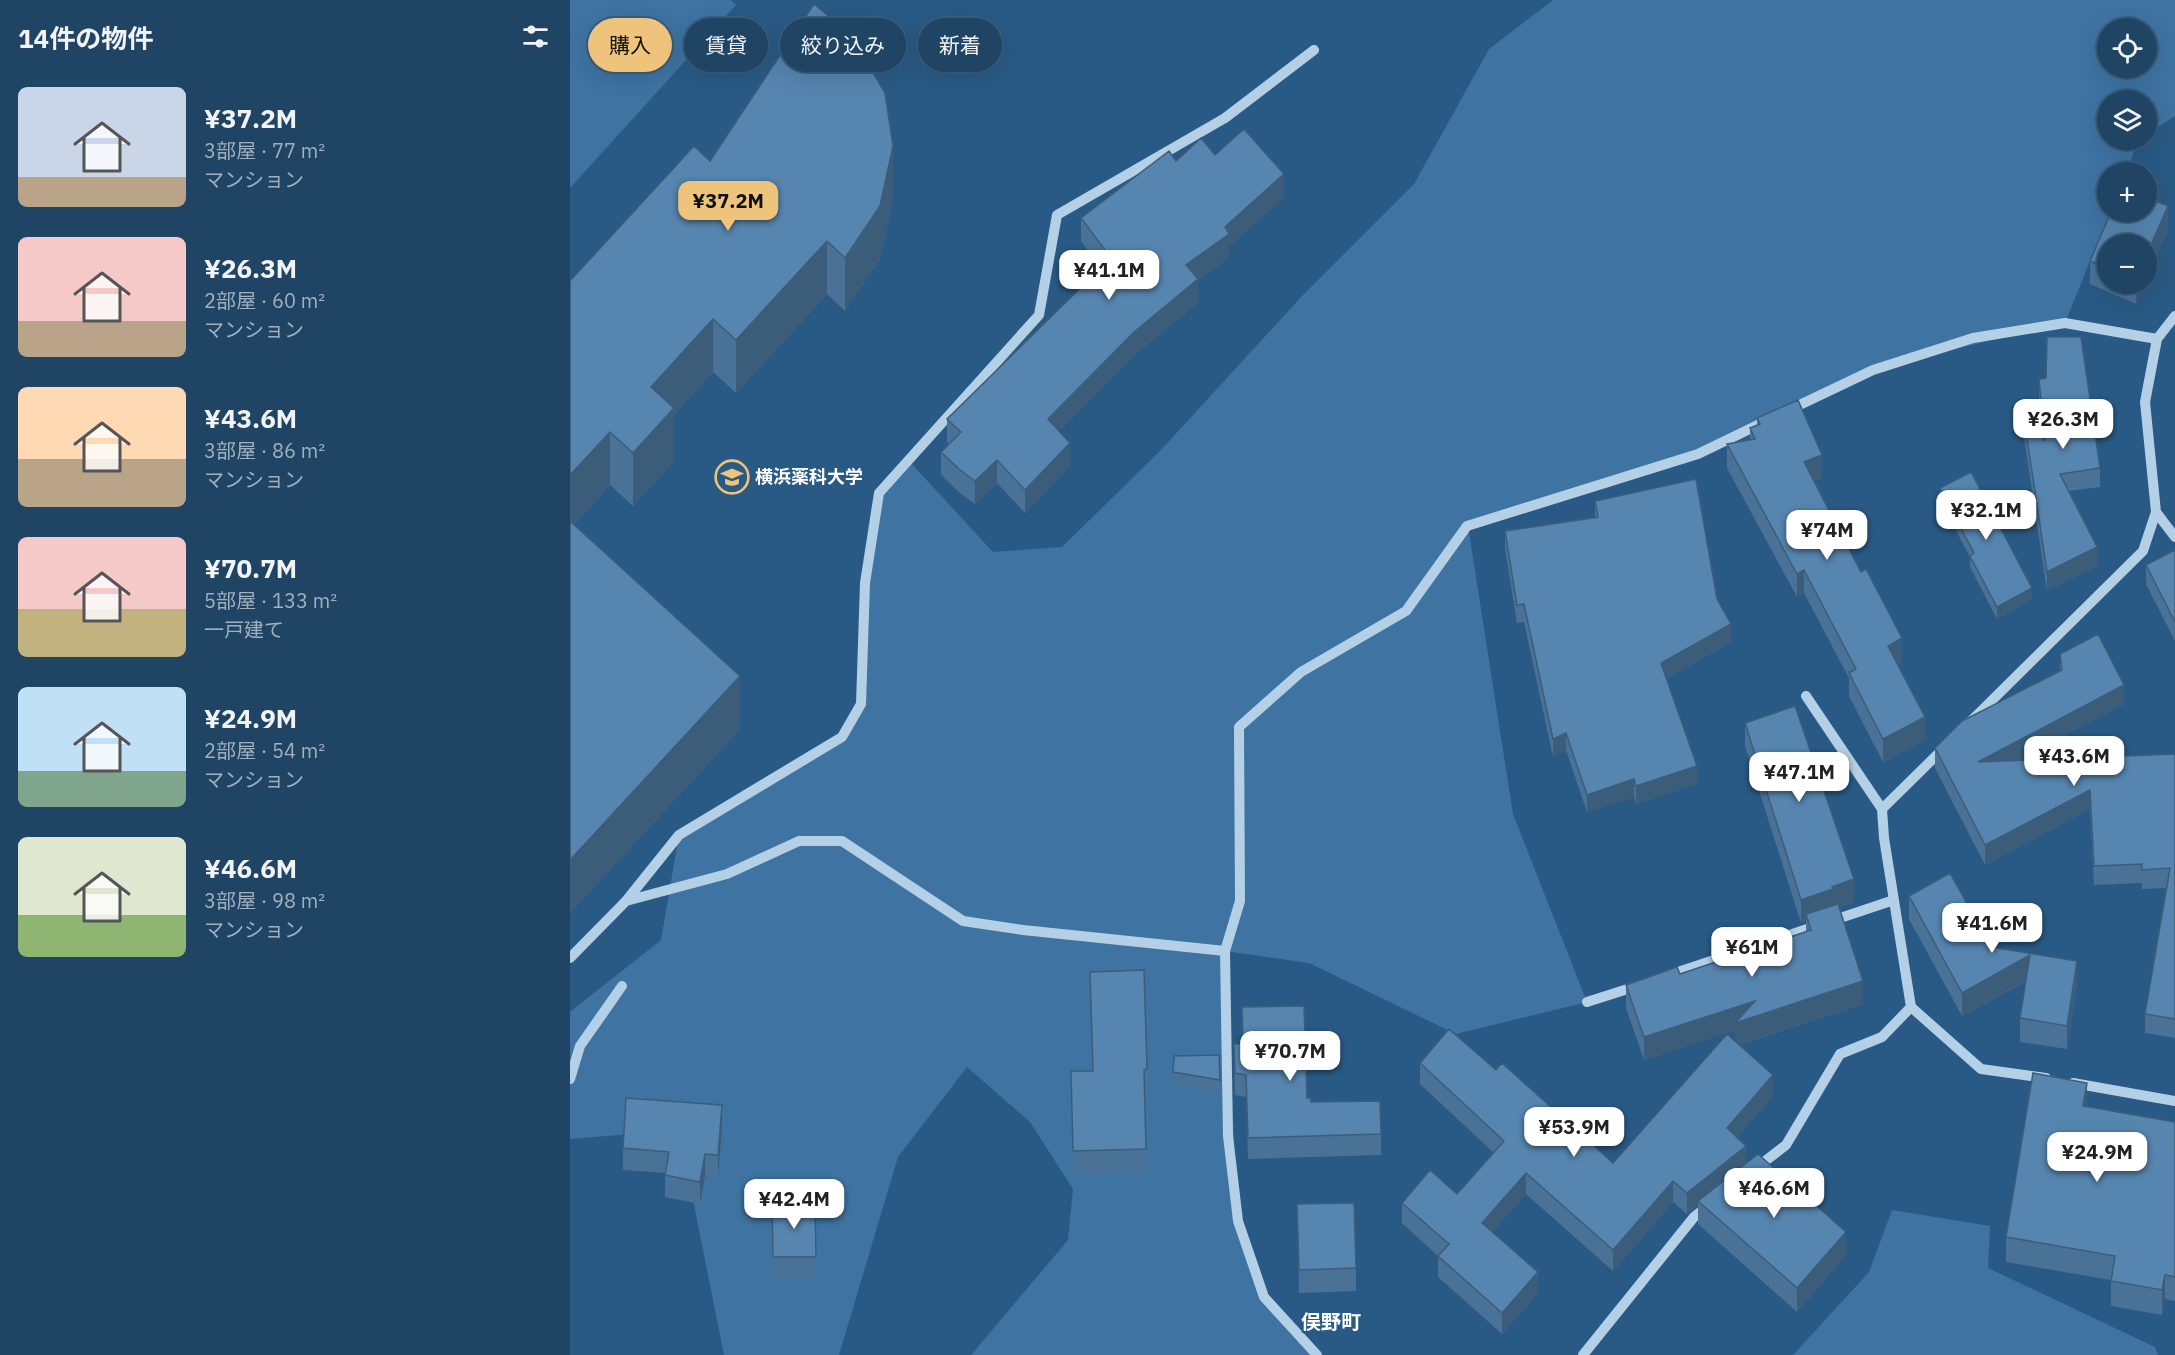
<!DOCTYPE html>
<html lang="ja">
<meta charset="utf-8">
<style>
:root{--surface:#1f4464;--page:#2c4e6d;--text:#f1f3f6;--muted:#a1b0bf;--line:#3c5c78;--accent:#eec37b}
body{margin:0;font-family:"IBM Plex Sans","Noto Sans JP",sans-serif;background:var(--page);color:var(--text);height:100vh;display:flex;flex-direction:column;font-size:22px;white-space:nowrap}
*{box-sizing:border-box;margin:0}
p{font-size:20px;color:var(--muted)}
.icon{flex:none;width:33px;height:33px;fill:none;stroke:currentColor;stroke-width:2;stroke-linecap:round;stroke-linejoin:round}
.map{position:relative;flex:1;overflow:hidden}
.details{display:flex;flex-direction:column;background:var(--surface);width:570px}
.details>*{flex:none}
.guide{position:absolute;left:18px;top:18px;width:570px;height:54px;display:flex;gap:12px}
.controls{position:absolute;left:1527px;top:18px;display:grid;gap:12px}
.controls a{display:grid;place-items:center;width:60px;height:60px;border-radius:50%;background:var(--surface);box-shadow:0 6px 24px #0002,0 0 0 2px var(--line);font-size:30px}
.price{position:absolute;translate:-50% -51px;padding:0 14px;border-radius:12px;background:#fff;color:#222;font-size:20px;line-height:39px;filter:drop-shadow(0 2px 3px #0008)}
.price::after{content:'';position:absolute;left:50%;top:36px;width:18px;height:14px;margin-left:-9px;background:inherit;clip-path:polygon(0 0,100% 0,50% 100%)}
.price.active{background:var(--accent);color:#111}
ul{padding:0;list-style:none}
li{display:flex;align-items:center;gap:18px;height:150px;padding:0 18px}
li span{display:grid;place-items:center;flex:none;width:168px;height:120px;border-radius:9px;color:#555}
li>.icon{margin-inline-start:auto}
span .icon{width:72px;height:72px;fill:#fffc;stroke-width:1}
li b{font-size:26px}
h2{display:flex;justify-content:space-between;align-items:center;height:72px;padding:0 18px;font-size:26px}
.tag{padding:0 21px;border-radius:27px;background:var(--surface);box-shadow:0 6px 24px #0002,0 0 0 2px var(--line);font-size:21px;line-height:54px}
.tag.active{background:var(--accent);color:#111}
main{display:flex;flex:1;min-height:0}
.map>svg:first-child{display:block}
.green{fill:#3e73a2;fill-rule:evenodd}
.lines{fill:none;stroke-linecap:round;stroke-linejoin:round}
.minor{stroke:#b4d0e7;stroke-width:10}
.wall{fill:#4a7296}
.shaded-wall{fill:#3c5d7a}
.building{fill:#5685af;stroke:#3c5d7a;stroke-width:1.5}
.labels{text-anchor:middle;stroke-width:4.5;stroke-linejoin:round;paint-order:stroke}
.poi-label{font-size:18px;font-weight:bold;fill:#fff;stroke:#295a85;text-anchor:start}
.neighbourhood-label{font-size:20px;font-weight:bold;fill:#fff;stroke:#295a85}
</style>
<main>
<section class="details">
<h2>14件の物件<svg class="icon" aria-label="filters" viewBox="0 0 24 24"><path d="M4 7h16M4 17h16"/><circle cx="9" cy="7" r="2"/><circle cx="15" cy="17" r="2"/></svg></h2>
<ul>
<li><span style="background:linear-gradient(#c9d6e8 75%,#b9a48a 0)"><svg class="icon" aria-label="home" viewBox="0 0 24 24"><path d="M3 11l9-7 9 7M6 9v11h12V9"/></svg></span><div><b>¥37.2M</b><p>3部屋 · 77 m²</p><p>マンション</p></div></li>
<li><span style="background:linear-gradient(#f6c9c9 70%,#b9a48a 0)"><svg class="icon" aria-label="home" viewBox="0 0 24 24"><path d="M3 11l9-7 9 7M6 9v11h12V9"/></svg></span><div><b>¥26.3M</b><p>2部屋 · 60 m²</p><p>マンション</p></div></li>
<li><span style="background:linear-gradient(#ffd9b3 60%,#b9a48a 0)"><svg class="icon" aria-label="home" viewBox="0 0 24 24"><path d="M3 11l9-7 9 7M6 9v11h12V9"/></svg></span><div><b>¥43.6M</b><p>3部屋 · 86 m²</p><p>マンション</p></div></li>
<li><span style="background:linear-gradient(#f6c9c9 60%,#c2b280 0)"><svg class="icon" aria-label="home" viewBox="0 0 24 24"><path d="M3 11l9-7 9 7M6 9v11h12V9"/></svg></span><div><b>¥70.7M</b><p>5部屋 · 133 m²</p><p>一戸建て</p></div></li>
<li><span style="background:linear-gradient(#bfe0f5 70%,#7fa58c 0)"><svg class="icon" aria-label="home" viewBox="0 0 24 24"><path d="M3 11l9-7 9 7M6 9v11h12V9"/></svg></span><div><b>¥24.9M</b><p>2部屋 · 54 m²</p><p>マンション</p></div></li>
<li><span style="background:linear-gradient(#dfe7d0 65%,#8fb573 0)"><svg class="icon" aria-label="home" viewBox="0 0 24 24"><path d="M3 11l9-7 9 7M6 9v11h12V9"/></svg></span><div><b>¥46.6M</b><p>3部屋 · 98 m²</p><p>マンション</p></div></li>
</ul>
</section>
<div class="map">
<svg width="1605" height="1355" viewBox="0 0 1605 1355">
<rect width="100%" height="100%" fill="#295a85"/>
<path class="green" d="M0 0H161L166 5 0 188Z
M983 0H1605V116L1577 134 1576 100H1538V140H1569L1556 172H1538V212H1540L1495 323 1331 362 1128 454 898 526 943 814 1017 1002 886 1034 739 963 655 951 668 1221 694 1297 744 1355H401L498 1240 503 1189 460 1122 397 1067 328 1157 269 1355H154L109 1130 0 1139V1012L91 940 109 835 272 737 290 705 295 583 309 493 339 461 423 552 492 547 590 451 732 296 844 184 919 49ZM1538 28H1576V68H1538Z
M1322 1210 1420 1226 1418 1268 1585 1347 1588 1355H1223L1299 1272Z"/>
<g class="lines">
<path class="minor" d="M1605 316 1587 339 1575 402 1586 512 1605 537
M1219 410 1303 370 1403 338 1495 323 1587 339
M1236 696 1312 809
M1400 722 1573 551 1586 512
M1374 748 1312 809 1314 838 1341 1007 1411 1069 1476 1078
M56 901 157 874 229 841H272L393 921 453 930 655 951
M0 958 56 901 109 835 272 737 291 704 295 583 309 493 469 315 487 215 655 118 744 50
M1096 976 1324 900
M1017 1002 1067 986
M0 1079 10 1046 52 986
M1503 1083 1605 1101
M1186 1168 1216 1145 1270 1054 1312 1037 1341 1007
M747 1355 694 1297 668 1221 658 1136 655 951 670 901 669 727 731 672 836 611 897 526 1128 454 1192 423
M1013 1355 1124 1217 1138 1206"/>
</g>
<path class="wall" d="M645 155 714 197 659 246V257L628 280V303L564 355 489 431 500 466 455 513 427 483 405 504 390 493 371 475V452L379 444 377 442V419L531 268 511 241V218L606 161Z
M140 161 323 199 310 259 275 311 257 294 166 393 143 372 104 415V461L63 506 40 485 4 524 170 729 0 913V281Z
M1576 197 1598 206V229L1576 279V244H1538V284H1575L1566 304 1520 284V261L1541 212H1576Z
M1469 379 1530 468V487L1499 491 1527 566 1477 591 1454 437V418L1472 437 1469 398Z
M1187 418 1252 478 1244 481 1332 661 1327 664 1355 740 1313 762 1279 696V678L1234 593 1227 597 1157 468V444L1180 440V428L1187 425Z
M1370 488 1462 599 1427 619 1400 567V557L1370 500Z
M1025 501 1147 599 1161 642 1097 678 1127 784 1066 804 1064 797 1017 812 996 750 983 757 954 622 947 623 935 549V531L1025 517Z
M1605 550V641L1576 584V565Z
M1490 654 1554 704 1447 760 1605 754V1038L1575 1033V1014L1597 888 1572 889V883L1524 885 1520 809 1415 865 1365 768V748L1490 671Z
M1175 723 1284 902 1269 907 1293 1004 1169 1045 1203 1096 1167 1137 1176 1163 1276 1255 1227 1312 1128 1224V1205L1117 1214 1103 1202 1043 1271 956 1194 922 1232 968 1293 932 1334 868 1277V1256L832 1223V1203L887 1194 924 1153 850 1084V1063L926 1070 1043 1163 1165 1042V1030L1074 1060 1056 1008V985L1110 974 1236 932V921L1231 923 1175 746Z
M1339 896 1421 947 1507 984 1497 1049 1450 1042V1018L1456 981 1392 1016 1339 919Z
M520 972 577 1069V1092L575 1093 576 1172 503 1174 501 1071H523Z
M672 1007 737 1098 741 1102 811 1134V1155L678 1159 676 1097 665 1095 664 1044H673Z
M649 1055 650 1092 603 1084V1072Z
M1517 1106 1605 1122V1301L1595 1299 1592 1315 1541 1306V1280L1436 1262V1237Z
M152 1127 148 1177 135 1176 130 1204 95 1197V1173L53 1170V1148Z
M202 1204H245L246 1280H203Z
M727 1204 786 1268V1291L729 1293Z"/>
<path class="shaded-wall" d="M323 146V199L310 259 275 311V258Z
M714 174V197L659 246V257L628 280V303L564 355 478 442V419L564 332 616 265 655 227Z
M1598 206V229L1576 279V256Z
M257 241V294L166 393V340Z
M1566 284H1575L1566 304Z
M143 319V372L104 415V461L63 506V453L81 387Z
M40 432V485L0 528V475Z
M500 443V466L455 513V490Z
M1252 455V478L1234 485V462Z
M427 460V483L405 504V481Z
M1527 547V566L1477 591V572Z
M1234 570V593L1227 597V574Z
M1462 588V599L1427 619V607Z
M1161 624V642L1091 681V663Z
M1332 638V661L1318 669V646Z
M170 676V729L0 913V860Z
M1554 685V704L1408 781V762Z
M1355 717V740L1313 762V739Z
M996 733V750L983 757V739Z
M1127 766V784L1066 804V786Z
M1064 779V797L1017 812V795Z
M1520 790V809L1415 865V845Z
M1284 879V902L1263 909 1236 914V921L1231 923V900L1262 887Z
M1460 955V978L1392 1016V993Z
M1507 961V984L1497 1049V1026Z
M1293 981V1004L1165 1046V1030L1074 1060V1037L1185 1001Z
M1203 1075V1096L1157 1149V1128Z
M1517 1083V1107L1513 1106Z
M152 1105V1127L148 1177V1155Z
M1176 1146V1166L1128 1201V1205L1117 1214V1193Z
M135 1154V1176L130 1204V1182Z
M956 1173V1194L912 1244V1223Z
M1103 1181V1202L1043 1271V1250Z
M1276 1232V1255L1227 1312V1288Z
M968 1272V1293L932 1334V1313Z
M1595 1275V1299L1592 1315V1290Z"/>
<path class="building" d="M244 4 281 35 315 93 323 146 310 206 275 258 257 241 166 340 143 319 81 387 104 408 63 453 40 432 0 475V281L124 146 140 161Z
M674 129 714 174 655 227 659 234 616 265 628 279 564 332 478 419 500 443 455 490 427 460 405 481 390 470 371 452 391 432 377 419 541 258 511 218 599 151 606 161 631 138 645 155Z
M1576 197 1598 206 1576 256V244H1538V269L1520 261 1541 212H1576Z
M1477 337H1511L1530 468 1490 474 1527 547 1477 572 1454 418 1460 416 1475 441 1469 379 1476 378Z
M1228 400 1252 455 1234 462 1291 572 1296 569 1332 638 1318 646 1355 717 1313 739 1279 673 1286 669 1234 570 1227 574 1157 444 1185 439 1180 428 1190 424 1187 418Z
M1401 472 1462 588 1427 607 1400 556 1404 553 1370 488Z
M1126 479 1147 599 1161 624 1091 663 1127 766 1066 786 1064 779 1017 795 996 733 983 739 954 604 947 605 935 531 1028 517 1025 501Z
M0 521 170 676 0 860Z
M1605 550V622L1576 565Z
M1528 634 1554 685 1408 762 1605 754V1019L1575 1014 1600 868 1572 870V864L1524 866 1520 790 1415 845 1365 748 1392 721 1492 670 1490 654Z
M1225 706 1284 879 1262 887 1263 889 1231 900 1175 723Z
M1380 873 1421 947 1507 961 1497 1026 1450 1018 1460 955 1392 993 1339 896Z
M1268 904 1293 981 1165 1023 1185 1001 1074 1037 1056 985 1107 967 1110 974 1241 930 1236 914Z
M574 970 577 1069 574 1070 576 1149 503 1151 501 1071H523L520 972Z
M734 1006 737 1098H741V1102L810 1101 811 1134 678 1138 676 1075 665 1073 664 1044H673L672 1007Z
M879 1029 926 1070 932 1063 1043 1163 1157 1034 1203 1075 1157 1128 1176 1146 1117 1193 1103 1181 1043 1250 956 1173 912 1223 968 1272 932 1313 868 1256 879 1244 832 1203 860 1170 887 1194 934 1141 850 1063Z
M649 1055 650 1080 603 1072 604 1056Z
M1463 1073 1517 1083 1513 1106 1605 1122V1277L1595 1275 1592 1290 1541 1281 1545 1256 1436 1237Z
M56 1098 152 1105 148 1155 135 1154 130 1182 95 1175 99 1152 53 1148Z
M1188 1154 1276 1232 1227 1288 1128 1201Z
M784 1203 786 1268 729 1270 727 1204Z
M202 1204H245L246 1257H203Z"/>
<defs>
<g id="university-ring" transform="scale(1.725)"><circle r="9.5" fill="#295a85" stroke="#eec37b" stroke-width="1.5"/><path d="M0-5L7-2L0 1L-7-2ZM-4 1L0 2.5L4 1V4Q0 6-4 4Z" fill="#eec37b"/></g>
</defs>
<g fill-rule="evenodd">
<use href="#university-ring" x="162" y="477"/>
</g>
<g class="labels">
<g class="poi-label">
<text x="185" y="483">横浜薬科大学</text>
</g>
<g class="neighbourhood-label">
<text x="761" y="1329">俣野町</text>
</g>
</g>
</svg>
<div class="controls">
<a><svg class="icon" aria-label="locate" viewBox="0 0 24 24"><circle cx="12" cy="12" r="6"/><path d="M12 2v4M12 18v4M2 12h4M18 12h4"/></svg></a>
<a><svg class="icon" aria-label="layers" viewBox="0 0 24 24"><path d="M12 4l9 5-9 5-9-5zM3 14l9 5 9-5"/></svg></a>
<a>+</a>
<a>−</a>
</div>
<b class="price active" style="left:158px;top:232px">¥37.2M</b>
<b class="price" style="left:539px;top:301px">¥41.1M</b>
<b class="price" style="left:1493px;top:450px">¥26.3M</b>
<b class="price" style="left:1416px;top:541px">¥32.1M</b>
<b class="price" style="left:1257px;top:561px">¥74M</b>
<b class="price" style="left:1504px;top:787px">¥43.6M</b>
<b class="price" style="left:1229px;top:803px">¥47.1M</b>
<b class="price" style="left:1422px;top:954px">¥41.6M</b>
<b class="price" style="left:1182px;top:978px">¥61M</b>
<b class="price" style="left:720px;top:1082px">¥70.7M</b>
<b class="price" style="left:1004px;top:1158px">¥53.9M</b>
<b class="price" style="left:1527px;top:1183px">¥24.9M</b>
<b class="price" style="left:1204px;top:1219px">¥46.6M</b>
<b class="price" style="left:224px;top:1230px">¥42.4M</b>
<div class="guide">
<a class="tag active">購入</a>
<a class="tag">賃貸</a>
<a class="tag">絞り込み</a>
<a class="tag">新着</a>
</div>
</div>
</main>
